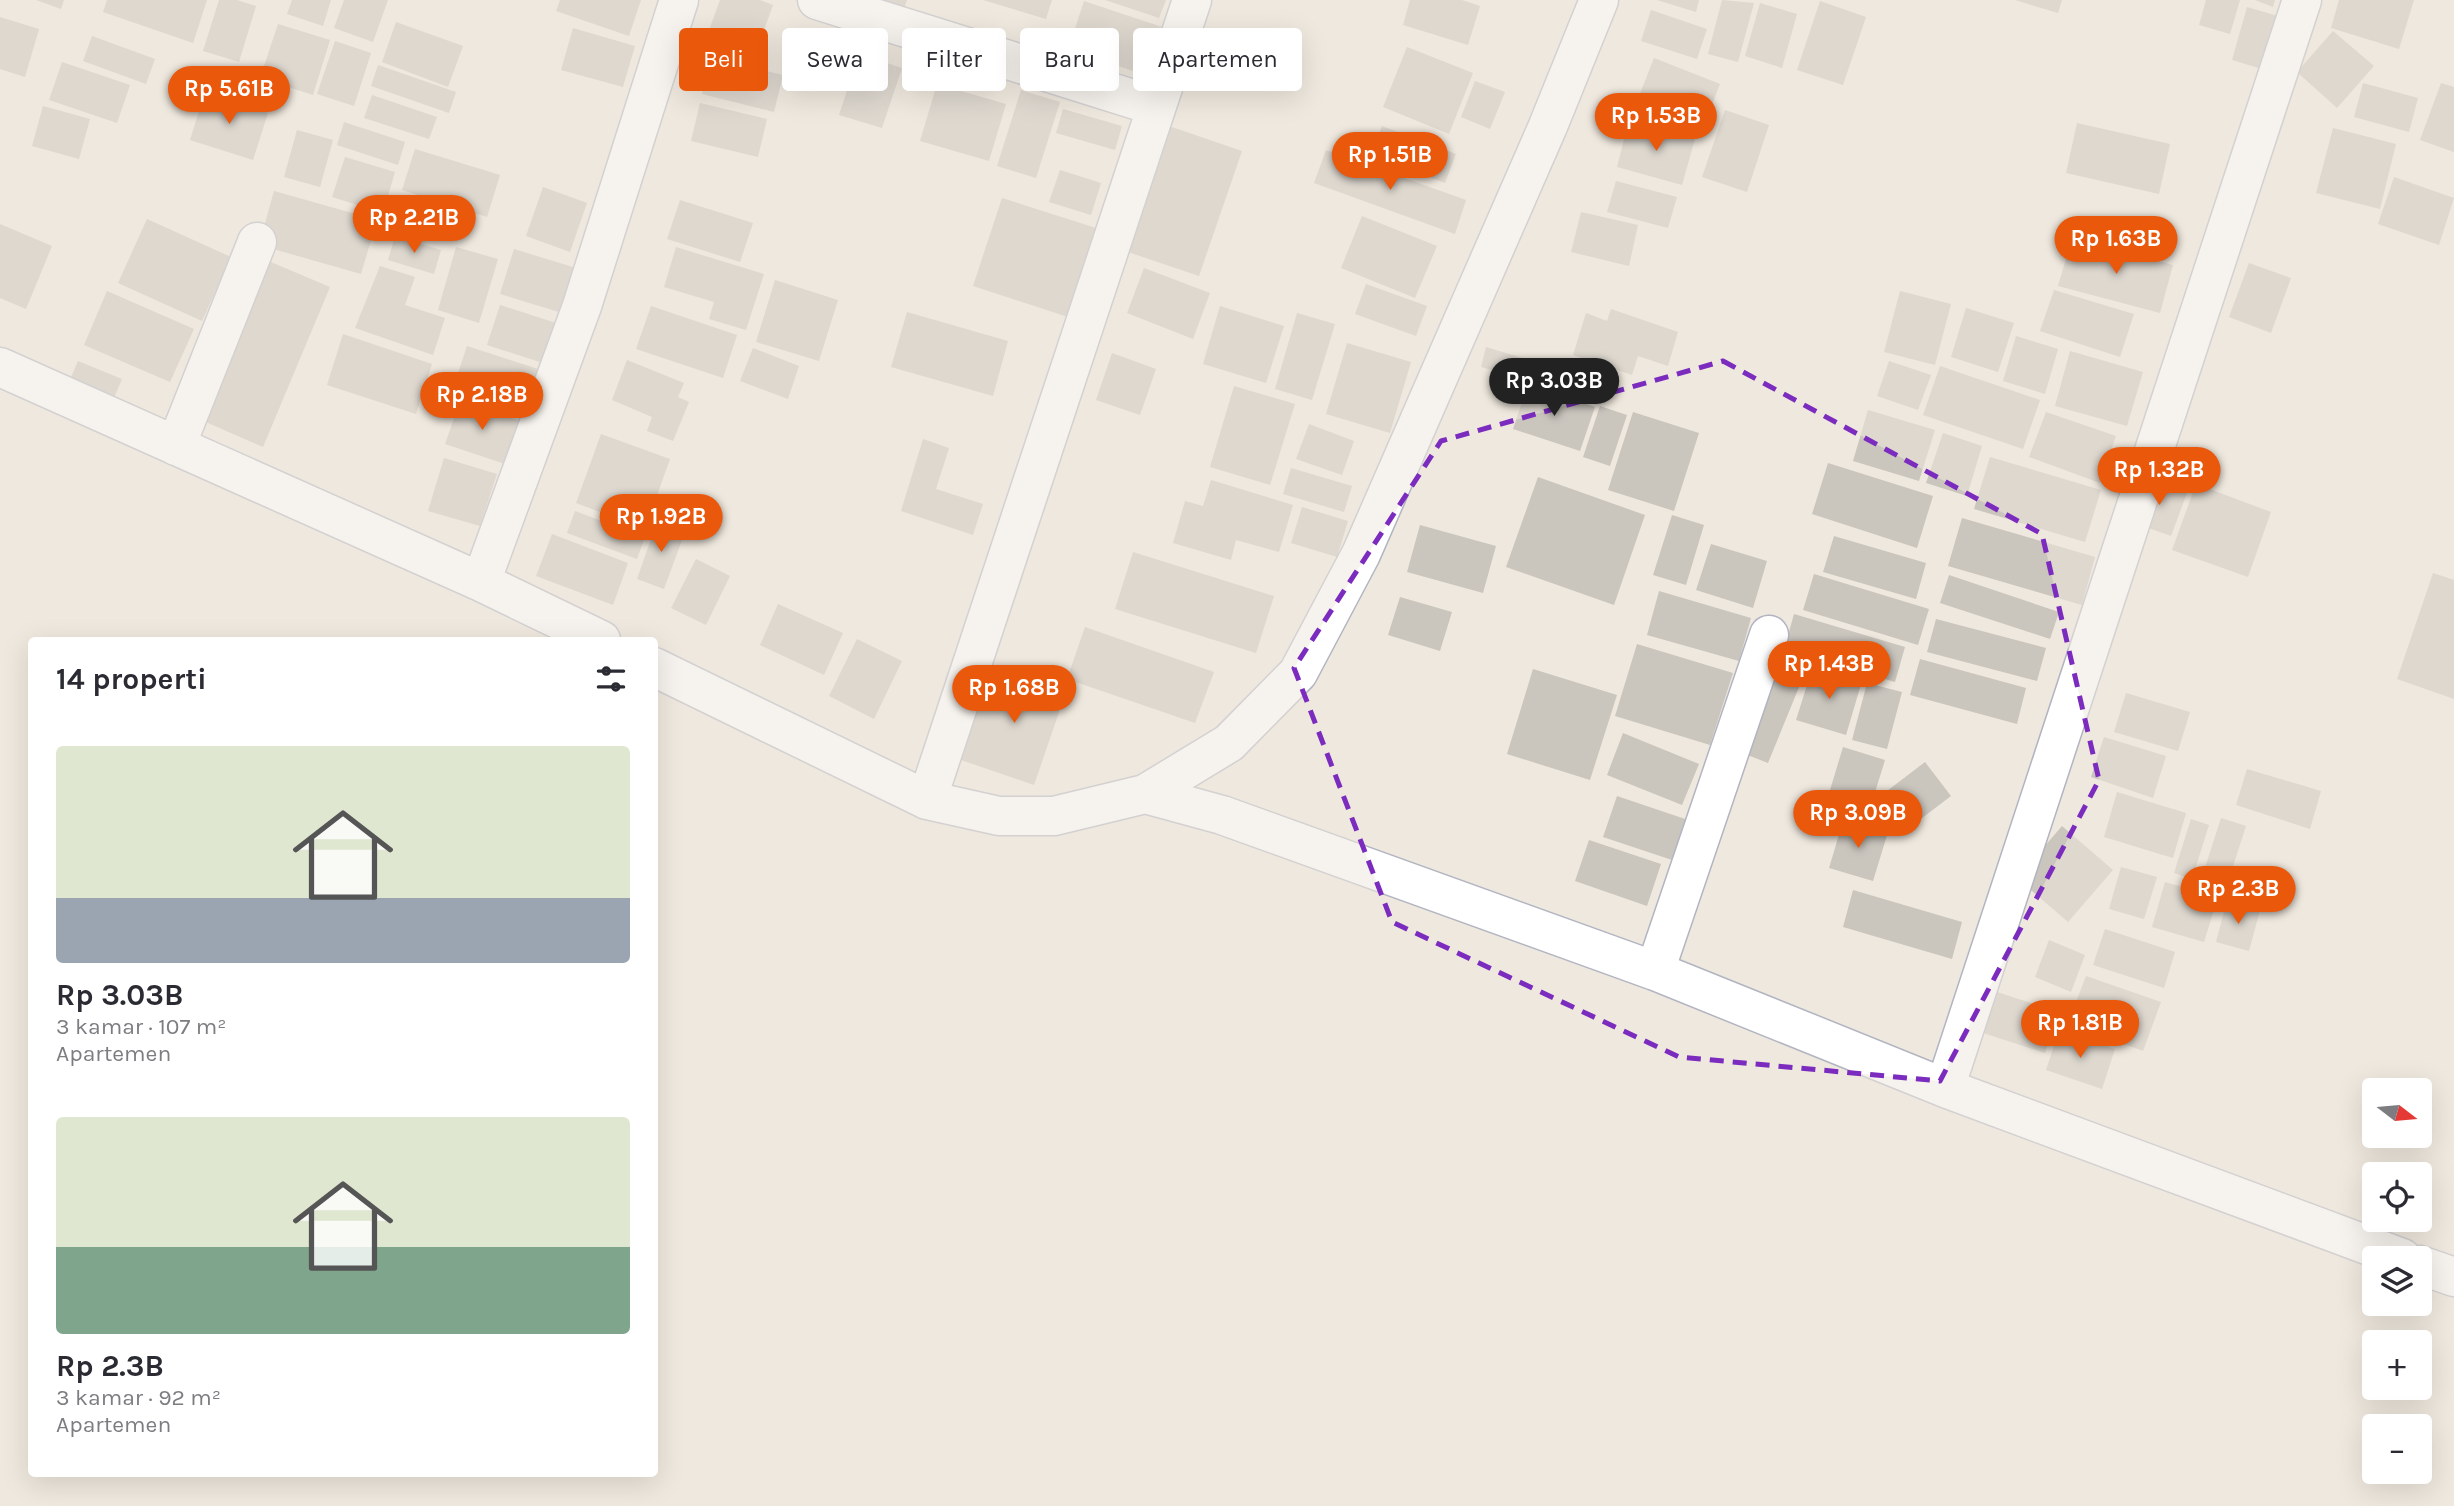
<!DOCTYPE html>
<html lang="id">
<meta charset="utf-8">
<style>
:root{--surface:#fff;--page:#f7f7f7;--text:#2b2b33;--muted:#7c7c81;--accent:#ea580c}
body{margin:0;font-family:Karla,sans-serif;background:var(--page);color:var(--text);height:100vh;display:flex;flex-direction:column;font-size:26px;white-space:nowrap}
*{box-sizing:border-box;margin:0}
p{font-size:23px;color:var(--muted)}
.icon{flex:none;width:38px;height:38px;fill:none;stroke:currentColor;stroke-width:2;stroke-linecap:round;stroke-linejoin:round}
.map{position:relative;flex:1;overflow:hidden}
.details{position:absolute;left:28px;top:637px;width:630px;height:840px;display:flex;flex-direction:column;background:var(--surface);border-radius:7px;box-shadow:0 7px 28px #0002}
.details>*{flex:none}
.guide{position:absolute;left:679px;top:28px;width:665px;height:63px;display:flex;gap:14px}
.needle{width:46px;rotate:106deg}
.controls{position:absolute;left:2362px;top:1078px;display:grid;gap:14px}
.controls a{display:grid;place-items:center;width:70px;height:70px;border-radius:7px;background:var(--surface);box-shadow:0 7px 28px #0002;font-size:35px}
.price{position:absolute;translate:-50% -60px;padding:0 16px;border-radius:24px;background:var(--accent);color:#fff;font-size:23px;line-height:46px;filter:drop-shadow(0 2px 4px #0008)}
.price::after{content:'';position:absolute;left:50%;top:42px;width:21px;height:16px;margin-left:-10px;background:inherit;clip-path:polygon(0 0,100% 0,50% 100%)}
.price.selected{background:#222;color:#fff}
ul{padding:0;list-style:none}
li{display:grid;align-content:center;gap:14px;height:371px;padding:0 28px}
li span{display:grid;place-items:center;height:217px;border-radius:7px;color:#555}
li>.icon{margin-inline-start:auto}
span .icon{width:126px;height:126px;fill:#fffc;stroke-width:1}
li b{font-size:30px}
h2{display:flex;justify-content:space-between;align-items:center;height:84px;padding:0 28px;font-size:30px}
.pill{padding:0 24px;border-radius:7px;background:var(--surface);box-shadow:0 7px 28px #0002;font-size:24px;line-height:63px}
.pill.selected{background:var(--accent);color:#fff}
.map>svg:first-child{display:block}
.building{fill:#cac5bd}
.lines{fill:none;stroke-linecap:round;stroke-linejoin:round}
.street-casing{stroke:#b2b5c1;stroke-width:41}
.street{stroke:#fff;stroke-width:38}
.marked{fill:none;stroke:#7b2cbf;stroke-width:5;stroke-dasharray:14 9;stroke-linejoin:round}
</style>
<div class="map">
<svg width="2454" height="1506" viewBox="0 0 2454 1506">
<rect width="100%" height="100%" fill="#efe8de"/>
<path class="building" d="M36 0H64L61 9Z
M107 0H207L193 43 103 12Z
M219 0H237L256 6 239 62 203 51Z
M292 0H331L323 26 287 14Z
M344 0H388L373 42 334 28Z
M560 0H641L629 36 556 11Z
M720 0H760L773 5 758 47 709 30Z
M850 0H907L901 18Z
M983 0H1052L1046 19Z
M1105 0H1166L1159 18Z
M1410 0H1462L1480 6 1468 45 1403 25Z
M1657 0H1699L1696 12Z
M1722 0 1754 3 1738 62 1708 54Z
M2015 0H2062L2058 13Z
M2206 0H2240L2230 34 2199 25Z
M2255 0H2275L2273 7Z
M2339 0H2414L2399 49 2331 28Z
M1084 1 1168 29 1152 77 1068 50Z
M1820 1 1866 17 1843 85 1797 70Z
M1760 3 1797 14 1782 68 1745 56Z
M2247 7 2281 17 2265 70 2232 60Z
M1651 10 1707 29 1697 59 1641 41Z
M0 17 39 29 25 77 0 69Z
M396 22 463 46 448 87 382 62Z
M278 24 330 40 313 95 260 78Z
M573 28 635 46 623 87 561 70Z
M2333 31 2374 66 2337 108 2297 72Z
M92 36 155 59 146 84 83 61Z
M335 41 371 53 354 106 317 94Z
M1407 47 1473 73 1449 134 1383 107Z
M859 54 902 68 882 128 839 115Z
M711 58 783 75 774 112 702 94Z
M1654 58 1720 84 1702 130 1636 104Z
M62 62 130 85 117 123 49 100Z
M378 65 456 92 449 113 371 86Z
M1475 81 1505 92 1490 129 1461 117Z
M2363 83 2418 98 2409 132 2354 117Z
M2441 83 2454 87V152L2420 140Z
M937 84 1006 104 989 161 920 141Z
M1021 90 1060 102 1036 178 997 166Z
M205 92 268 113 253 160 190 140Z
M372 95 437 117 429 139 364 118Z
M700 103 767 119 758 157 691 141Z
M43 106 90 119 79 159 32 146Z
M1063 109 1122 126 1115 150 1056 133Z
M1725 110 1769 125 1747 192 1702 177Z
M1629 120 1695 139 1682 185 1617 167Z
M344 122 405 142 398 165 337 145Z
M2077 123 2170 144 2159 194 2066 173Z
M1169 126 1242 151 1199 276 1125 251Z
M1382 126 1456 154 1445 183 1371 155Z
M2333 128 2396 144 2380 209 2316 193Z
M297 130 333 140 320 187 284 177Z
M415 149 500 175 487 217 402 190Z
M1326 150 1466 200 1455 234 1314 183Z
M345 157 395 172 383 213 332 197Z
M1060 170 1101 183 1091 215 1049 202Z
M2394 177 2454 198 2439 245 2378 224Z
M1616 181 1677 197 1668 228 1607 212Z
M543 187 587 203 570 252 526 236Z
M274 191 377 220 361 274 259 245Z
M1002 198 1096 228 1068 317 973 286Z
M680 200 753 223 740 262 667 239Z
M1581 212 1638 225 1629 266 1571 252Z
M1362 216 1437 246 1415 298 1341 268Z
M147 219 231 257 202 321 118 283Z
M0 224 52 246 26 309 0 298Z
M395 236 441 250 434 274 388 260Z
M2072 238 2173 265 2160 313 2058 286Z
M456 247 498 259 479 323 438 310Z
M676 247 764 274 746 330 709 319 714 302 664 287Z
M514 249 576 268 562 313 500 294Z
M266 260 330 287 263 447 199 419Z
M2249 263 2291 278 2271 333 2229 317Z
M380 266 415 277 405 305 445 318 433 355 355 328Z
M1144 268 1210 293 1193 339 1127 313Z
M775 280 838 300 819 361 756 342Z
M1366 284 1427 306 1416 336 1355 314Z
M2054 290 2134 314 2120 357 2040 331Z
M107 291 194 329 170 382 84 345Z
M1900 291 1951 304 1935 365 1884 352Z
M500 305 556 323 543 363 487 345Z
M651 306 737 335 723 378 636 349Z
M1220 306 1284 326 1266 383 1203 364Z
M1966 308 2014 323 1998 372 1951 357Z
M1611 309 1678 332 1668 366 1638 356 1632 375 1573 355 1586 313 1607 321Z
M907 312 1008 341 993 396 891 367Z
M1297 313 1335 324 1312 400 1275 389Z
M343 334 432 364 416 414 327 385Z
M2016 336 2058 349 2045 394 2003 381Z
M1347 343 1411 362 1390 433 1326 414Z
M467 346 541 370 528 409 454 385Z
M1486 347 1546 365 1541 384 1481 367Z
M753 348 799 366 788 399 740 381Z
M2070 351 2143 372 2127 426 2055 406Z
M1112 353 1156 369 1140 415 1096 400Z
M627 360 684 383 678 397 689 402 673 441 647 431 652 417 612 400Z
M78 361 122 379 110 407 66 389Z
M1889 361 1931 375 1918 410 1877 396Z
M1940 366 2040 400 2023 449 1923 415Z
M1528 384 1595 407 1580 451 1513 429Z
M1234 386 1295 404 1270 485 1210 467Z
M460 401 520 421 505 464 445 444Z
M1600 406 1627 415 1610 466 1583 457Z
M1868 410 1935 430 1919 481 1853 461Z
M1633 412 1699 433 1674 511 1608 490Z
M2046 412 2116 436 2100 483 2029 457Z
M1309 424 1354 441 1342 475 1296 459Z
M1943 433 1982 446 1967 496 1926 483Z
M601 434 670 459 645 529 576 503Z
M923 439 949 448 936 489 983 504 973 535 901 511Z
M1990 457 2101 490 2085 542 1974 509Z
M444 458 497 474 480 526 428 511Z
M1828 463 1933 496 1917 548 1812 514Z
M1291 468 1352 486 1344 512 1283 494Z
M1538 477 1645 515 1614 605 1506 567Z
M2147 479 2187 493 2171 536 2132 522Z
M1211 480 1293 505 1279 552 1236 540 1231 560 1173 543 1185 501 1203 506Z
M2196 484 2271 512 2248 577 2172 550Z
M1302 507 1348 521 1337 557 1291 543Z
M575 511 645 537 637 559 567 533Z
M1672 515 1704 525 1686 585 1653 575Z
M1962 518 2095 557 2082 605 1948 566Z
M658 519 686 529 664 589 637 579Z
M1420 525 1496 546 1483 593 1407 572Z
M552 534 628 563 613 605 536 576Z
M1834 536 1926 563 1916 599 1823 572Z
M1711 544 1767 561 1753 608 1696 590Z
M1133 552 1274 596 1256 653 1115 609Z
M696 559 730 576 706 625 671 608Z
M2433 573 2454 580V699L2397 679Z
M1814 574 1929 609 1918 645 1803 610Z
M1949 575 2059 612 2050 639 1940 603Z
M1659 591 1751 618 1739 661 1647 635Z
M1400 597 1452 612 1440 651 1388 635Z
M778 604 843 633 824 675 760 645Z
M1794 614 1905 647 1895 682 1784 650Z
M1936 619 2046 648 2037 681 1927 652Z
M1085 627 1214 672 1195 723 1067 679Z
M857 639 902 661 874 719 829 696Z
M1637 644 1733 673 1710 745 1615 716Z
M1778 659 1806 670 1768 763 1740 752Z
M1920 659 2026 688 2017 724 1910 695Z
M993 665 1067 689 1034 785 961 760Z
M1813 666 1862 681 1846 735 1796 720Z
M1533 669 1617 695 1590 780 1507 754Z
M1867 683 1902 692 1887 749 1852 740Z
M2126 693 2190 712 2178 751 2114 732Z
M1623 733 1699 764 1682 805 1607 775Z
M2104 737 2166 756 2153 798 2091 777Z
M1843 747 1885 760 1869 812 1827 800Z
M1925 762 1951 796 1909 828 1883 794Z
M2247 769 2321 791 2310 829 2236 805Z
M2117 792 2186 813 2173 858 2104 837Z
M1617 796 1694 822 1681 863 1603 837Z
M1844 818 1888 832 1873 881 1829 868Z
M2221 818 2246 826 2227 885 2202 877Z
M2191 819 2209 825 2192 879 2174 873Z
M2062 826 2113 870 2068 922 2017 878Z
M1589 840 1661 864 1647 906 1575 881Z
M2121 867 2157 877 2144 919 2109 909Z
M2165 882 2218 897 2204 942 2152 927Z
M1853 890 1962 922 1952 959 1843 927Z
M2227 900 2260 910 2249 951 2216 942Z
M2105 929 2175 952 2164 988 2093 965Z
M2049 940 2085 955 2071 992 2035 977Z
M2086 976 2161 1002 2143 1051 2068 1023Z
M1991 990 2058 1012 2045 1053 1977 1031Z
M2059 1030 2115 1049 2102 1089 2046 1070Z"/>
<g class="lines">
<g class="street-casing">
<path id="street" d="M817 0 1155 106
M0 367 481 582 601 640
M176 446 257 242
M481 582 582 306 679 0
M654 667 927 800 999 816H1054L1145 794 1229 743 1298 673 1361 554 1548 126 1599 0
M1145 794 1222 815 1655 971 1945 1088 2402 1258
M927 800 1192 0
M1655 971 1769 635
M1945 1088 2302 0
M2420 1265 2454 1277"/>
</g>
<use href="#street" class="street"/>
</g>
<path d="M0 0H2454V1506H0ZM1723 361 2042 534 2099 780 1940 1081 1679 1057 1392 922 1294 668 1441 441Z" fill="#efe8de" fill-opacity=".55" fill-rule="evenodd"/>
<path class="marked" d="M1723 361 2042 534 2099 780 1940 1081 1679 1057 1392 922 1294 668 1441 441Z"/>
</svg>
<div class="controls">
<a><svg class="needle" viewBox="-14 -14 28 28"><path d="M0-13l5 13h-10z" fill="#e53935"/><path d="M0 13l5-13h-10z" fill="#7c7c81"/></svg></a>
<a><svg class="icon" aria-label="locate" viewBox="0 0 24 24"><circle cx="12" cy="12" r="6"/><path d="M12 2v4M12 18v4M2 12h4M18 12h4"/></svg></a>
<a><svg class="icon" aria-label="layers" viewBox="0 0 24 24"><path d="M12 4l9 5-9 5-9-5zM3 14l9 5 9-5"/></svg></a>
<a>+</a>
<a>−</a>
</div>
<b class="price" style="left:229px;top:126px">Rp 5.61B</b>
<b class="price" style="left:1656px;top:153px">Rp 1.53B</b>
<b class="price" style="left:1390px;top:192px">Rp 1.51B</b>
<b class="price" style="left:414px;top:255px">Rp 2.21B</b>
<b class="price" style="left:2116px;top:276px">Rp 1.63B</b>
<b class="price selected" style="left:1554px;top:418px">Rp 3.03B</b>
<b class="price" style="left:482px;top:432px">Rp 2.18B</b>
<b class="price" style="left:2159px;top:507px">Rp 1.32B</b>
<b class="price" style="left:661px;top:554px">Rp 1.92B</b>
<b class="price" style="left:1829px;top:701px">Rp 1.43B</b>
<b class="price" style="left:1014px;top:725px">Rp 1.68B</b>
<b class="price" style="left:1858px;top:850px">Rp 3.09B</b>
<b class="price" style="left:2238px;top:926px">Rp 2.3B</b>
<b class="price" style="left:2080px;top:1060px">Rp 1.81B</b>
<div class="guide">
<a class="pill selected">Beli</a>
<a class="pill">Sewa</a>
<a class="pill">Filter</a>
<a class="pill">Baru</a>
<a class="pill">Apartemen</a>
</div>
<section class="details">
<h2>14 properti<svg class="icon" aria-label="filters" viewBox="0 0 24 24"><path d="M4 7h16M4 17h16"/><circle cx="9" cy="7" r="2"/><circle cx="15" cy="17" r="2"/></svg></h2>
<ul>
<li><span style="background:linear-gradient(#dfe7d0 70%,#9aa5b1 0)"><svg class="icon" aria-label="home" viewBox="0 0 24 24"><path d="M3 11l9-7 9 7M6 9v11h12V9"/></svg></span><div><b>Rp 3.03B</b><p>3 kamar · 107 m²</p><p>Apartemen</p></div></li>
<li><span style="background:linear-gradient(#dfe7d0 60%,#7fa58c 0)"><svg class="icon" aria-label="home" viewBox="0 0 24 24"><path d="M3 11l9-7 9 7M6 9v11h12V9"/></svg></span><div><b>Rp 2.3B</b><p>3 kamar · 92 m²</p><p>Apartemen</p></div></li>
</ul>
</section>
</div>
